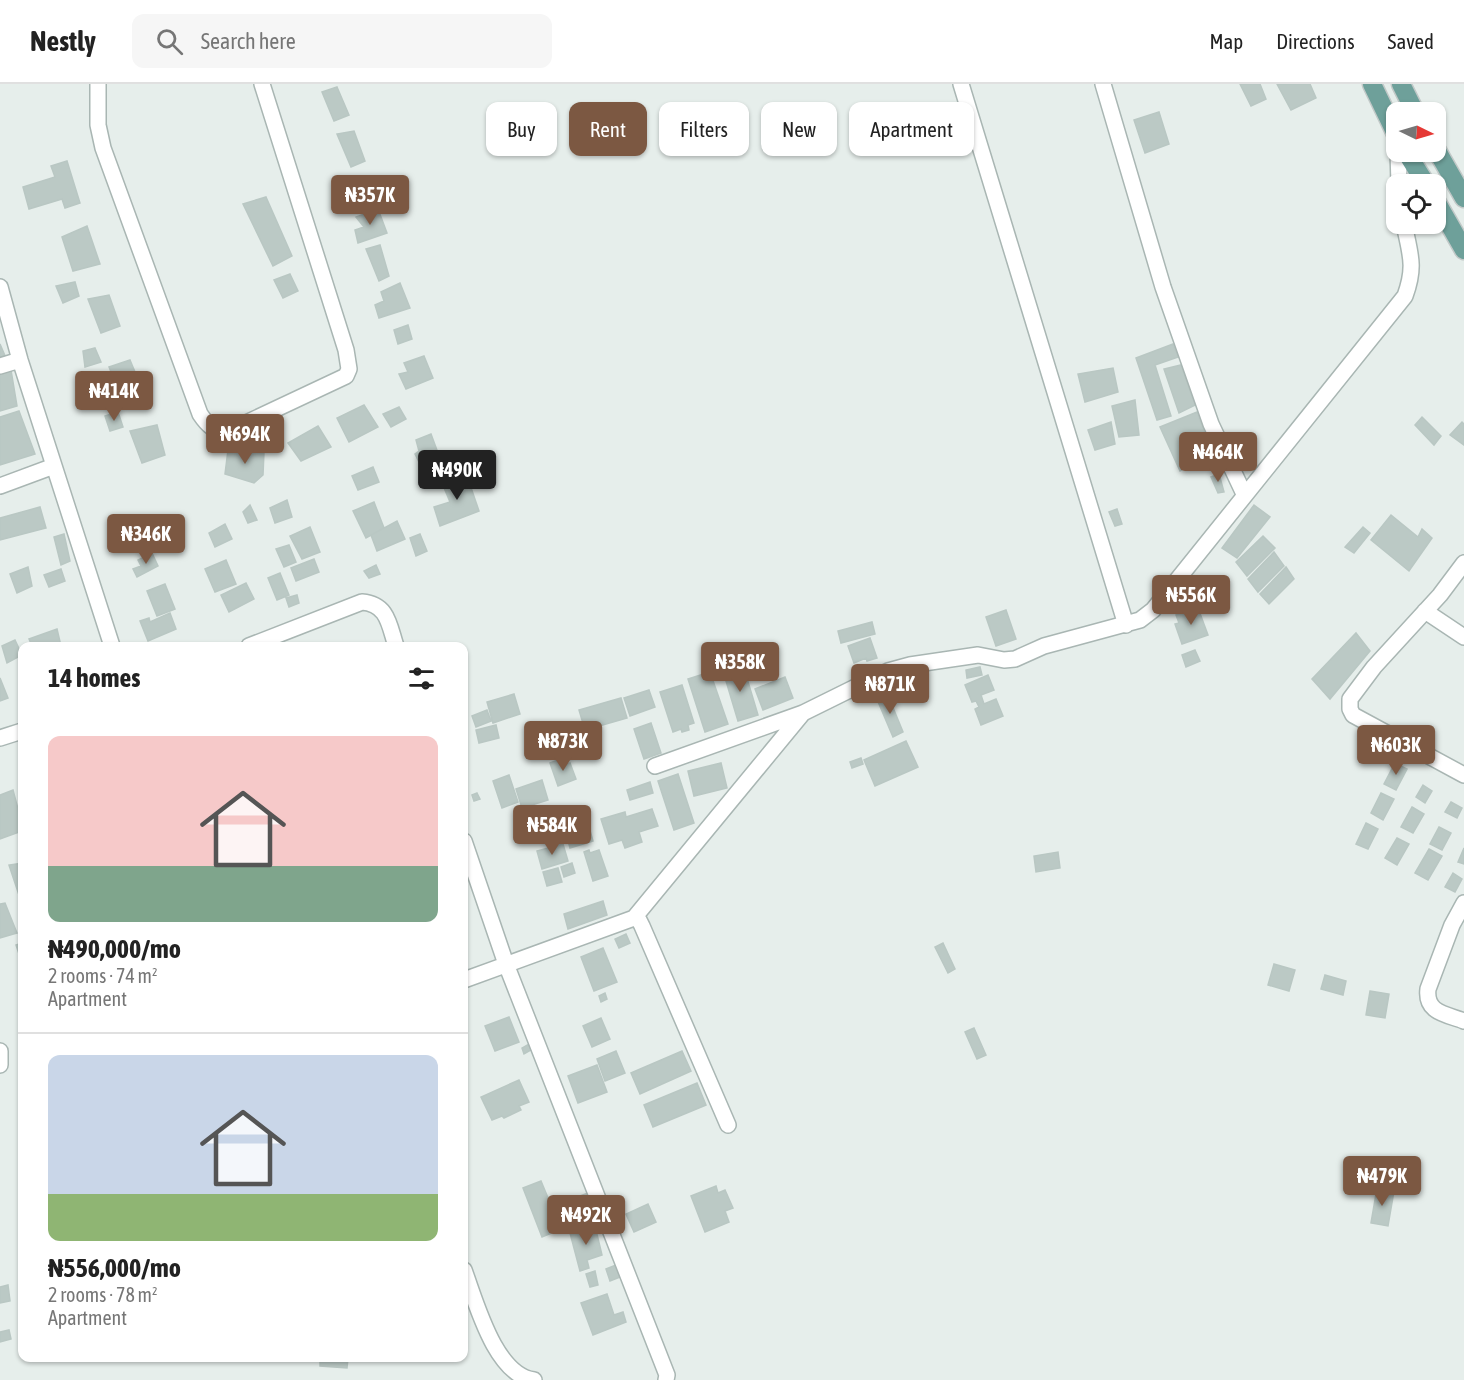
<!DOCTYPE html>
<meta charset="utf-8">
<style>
:root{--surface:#fff;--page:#f6f6f6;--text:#222;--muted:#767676;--line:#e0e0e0;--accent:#7c5842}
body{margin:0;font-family:"Asap Condensed",sans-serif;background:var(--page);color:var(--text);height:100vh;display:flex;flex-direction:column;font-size:22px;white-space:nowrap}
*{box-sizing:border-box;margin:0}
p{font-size:20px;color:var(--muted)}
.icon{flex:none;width:33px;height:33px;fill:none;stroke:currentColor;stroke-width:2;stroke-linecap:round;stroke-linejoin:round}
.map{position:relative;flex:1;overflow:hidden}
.panel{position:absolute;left:18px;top:558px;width:450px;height:720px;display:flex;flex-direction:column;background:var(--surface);border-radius:12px;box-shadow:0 2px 4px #0004}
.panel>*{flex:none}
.guide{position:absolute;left:486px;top:18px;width:570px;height:54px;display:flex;gap:12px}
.needle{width:39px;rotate:95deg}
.tools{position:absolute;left:1386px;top:18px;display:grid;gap:12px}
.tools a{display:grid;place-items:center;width:60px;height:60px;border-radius:12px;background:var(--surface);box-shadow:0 2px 4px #0004;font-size:30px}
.price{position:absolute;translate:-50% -51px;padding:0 14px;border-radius:6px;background:var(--accent);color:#fff;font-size:20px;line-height:39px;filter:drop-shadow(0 2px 3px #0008)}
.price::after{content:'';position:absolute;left:50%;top:36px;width:18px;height:14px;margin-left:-9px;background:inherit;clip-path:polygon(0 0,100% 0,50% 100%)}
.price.selected{background:#222;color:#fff}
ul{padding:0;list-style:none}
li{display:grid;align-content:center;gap:12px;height:318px;padding:0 30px}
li+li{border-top:2px solid var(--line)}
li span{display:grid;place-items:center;height:186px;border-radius:12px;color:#555}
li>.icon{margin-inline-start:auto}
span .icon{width:108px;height:108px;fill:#fffc;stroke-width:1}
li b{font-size:26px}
h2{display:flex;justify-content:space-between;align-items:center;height:72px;padding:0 30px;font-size:26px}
.tag{padding:0 21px;border-radius:12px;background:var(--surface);box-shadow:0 2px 4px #0004;font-size:21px;line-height:54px}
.tag.selected{background:var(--accent);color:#fff}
header{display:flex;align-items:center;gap:36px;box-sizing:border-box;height:84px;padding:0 30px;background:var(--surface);border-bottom:2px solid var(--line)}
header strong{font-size:28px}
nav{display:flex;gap:33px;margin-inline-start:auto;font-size:21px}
.search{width:420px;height:54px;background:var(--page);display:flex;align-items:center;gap:15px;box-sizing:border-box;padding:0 21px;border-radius:12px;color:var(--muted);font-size:22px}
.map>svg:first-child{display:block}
.building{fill:#bbc9c5;stroke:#b9c7c3;stroke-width:1.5}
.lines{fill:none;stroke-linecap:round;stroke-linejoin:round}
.minor-casing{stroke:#a9b6b3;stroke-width:18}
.primary-casing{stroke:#c2c9c8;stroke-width:21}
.minor{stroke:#fff;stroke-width:15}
.primary{stroke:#6ea09a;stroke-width:18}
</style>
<header>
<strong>Nestly</strong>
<div class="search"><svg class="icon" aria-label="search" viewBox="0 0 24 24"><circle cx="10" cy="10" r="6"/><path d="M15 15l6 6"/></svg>Search here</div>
<nav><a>Map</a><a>Directions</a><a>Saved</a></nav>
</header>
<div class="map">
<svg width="1464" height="1296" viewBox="0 0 1464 1296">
<rect width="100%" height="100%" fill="#e6eeeb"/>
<path class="building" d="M1240 0H1260L1266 15 1251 22Z
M1277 0H1310L1316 14 1291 26Z
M337 3 349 31 334 37 322 8Z
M1159 28 1169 60 1145 69 1134 36Z
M354 47 365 77 351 83 337 50Z
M67 77 80 119 65 124 62 115 29 125 23 103 55 93 51 82Z
M266 113 292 172 273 182 243 120Z
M378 125 387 149 358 159 355 146 364 143 356 133Z
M87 142 100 180 73 187 62 153Z
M380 161 389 192 379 197 366 165Z
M290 190 298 207 283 214 274 196Z
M75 198 79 212 63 219 56 202Z
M400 199 410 224 379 234 375 221 384 217 381 208Z
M109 211 120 242 101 249 88 215Z
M408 241 412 255 398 260 394 246Z
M0 260 6 274 0 276Z
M1173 260 1178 273 1155 281 1171 332 1157 336 1136 274Z
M95 264 101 278 85 283 83 267Z
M424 272 433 294 406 305 399 290 408 288 404 279Z
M130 276 143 307 122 314 109 283Z
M1181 281 1195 321 1179 329 1164 285Z
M1113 284 1118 308 1085 318 1078 290Z
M11 286 17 322 0 327V290Z
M1135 316 1139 351 1119 353 1112 322Z
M364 321 378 343 349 358 337 334Z
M399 323 406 335 391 343 383 330Z
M19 327 35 370 0 381V333Z
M118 328 123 343 110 347 105 332Z
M1197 328 1212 369 1180 387 1160 343Z
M1422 333 1441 352 1434 361 1415 341Z
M1111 338 1115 360 1095 366 1088 346Z
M1462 338 1464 340V361L1450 351Z
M157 341 165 371 142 379 130 347Z
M318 342 331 363 301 377 288 359Z
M431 350 441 377 422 384 415 370 419 367 416 356Z
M228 366 264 368 263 391 254 399 225 390Z
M373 383 379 398 358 406 352 392Z
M466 389 479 427 440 442 434 423 450 418 442 399Z
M1219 390 1224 408 1218 409 1211 393Z
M287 416 292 433 275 439 270 424Z
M374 418 384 444 366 454 353 427Z
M250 421 257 436 248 439 243 428Z
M1254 421 1270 433 1237 474 1222 464Z
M40 423 46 444 0 456V434Z
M1117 425 1122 440 1115 442 1109 428Z
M1391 431 1418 453 1422 445 1432 454 1409 487 1371 456Z
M397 437 405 455 377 467 371 451Z
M225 440 232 455 215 463 209 449Z
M310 443 320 468 302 475 290 452Z
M1363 443 1370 449 1354 469 1345 463Z
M64 450 70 477 61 481 54 453Z
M420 450 427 467 416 472 410 454Z
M1263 452 1275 464 1247 492 1236 478Z
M289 461 296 478 284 483 276 465Z
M1274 468 1284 482 1258 508 1248 495Z
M152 469 158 482 137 493 133 485 141 482 138 476Z
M314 475 319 488 296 497 291 484Z
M226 476 236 500 215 508 205 485Z
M376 481 380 490 369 494 364 487Z
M28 483 32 502 17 509 10 490Z
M1286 483 1294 495 1269 520 1260 510Z
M61 485 65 497 49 503 44 491Z
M280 489 289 511 277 516 268 494Z
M246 499 254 515 229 528 221 511Z
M165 500 175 525 157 532 147 507Z
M297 511 299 519 289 523 286 514Z
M1198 524 1208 551 1182 560 1175 540 1179 539 1176 531Z
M1006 526 1016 555 996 562 986 533Z
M170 529 176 545 148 557 140 537 149 534 150 538Z
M872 538 875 550 841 559 838 547Z
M57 545 61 562H32L29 555Z
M1356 549 1370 567 1330 615 1312 595Z
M870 554 877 574 867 577 866 574 854 579 848 562Z
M15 556 22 571 7 579 2 562Z
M1195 566 1200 577 1186 583 1182 571Z
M743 581 758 631 738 637 723 587Z
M980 583 982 591 967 594 966 586Z
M710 588 728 640 705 648 688 595Z
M988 591 994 606 981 611 984 620 996 615 1003 632 981 641 975 625 979 623 976 617 972 618 965 601Z
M785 593 793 614 763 626 755 605Z
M0 594 8 614 0 617Z
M682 601 694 639 688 641 689 646 682 648 681 645 673 648 660 608Z
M649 606 655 623 630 632 624 614Z
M887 609 903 648 893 653 876 613Z
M514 610 520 630 493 639 487 618Z
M621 614 627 634 585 646 579 626Z
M487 626 491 637 476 643 472 632Z
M651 639 661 669 644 675 634 645Z
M496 641 499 654 479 659 476 646Z
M906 657 918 683 875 702 864 676Z
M861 674 863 680 852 684 850 678Z
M561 675 564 681 570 679 576 695 558 702 550 679Z
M721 679 727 704 694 712 688 687Z
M1395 679 1407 685 1396 706 1384 700Z
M678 690 694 739 674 746 658 697Z
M509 691 518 718 502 724 493 697Z
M542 696 548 716 522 724 516 705Z
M650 698 653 709 630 716 627 706Z
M1423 701 1432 707 1425 719 1416 713Z
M13 706 22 740V747L0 755V711Z
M477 709 480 715 474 717 472 711Z
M1381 709 1394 715 1383 736 1371 729Z
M1451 718 1462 724 1457 734 1445 728Z
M1412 723 1424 730 1413 749 1401 743Z
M652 725 658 742 639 748 642 758 625 764 622 756 609 760 601 735 625 728 626 733Z
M585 729 593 757 570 764 565 745 570 743 568 734Z
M1366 739 1378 745 1368 765 1356 760Z
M1439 743 1451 749 1442 766 1430 760Z
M1397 754 1409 760 1397 781 1385 774Z
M563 760 568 777 542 785 537 767Z
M1464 764V780L1458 778Z
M1429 765 1442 772 1428 796 1415 789Z
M589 766 590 769 599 766 608 792 593 797 584 768Z
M1058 768 1060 784 1036 788 1034 772Z
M22 779V820L9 781Z
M572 779 575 789 564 793 561 783Z
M558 784 562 798 547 802 543 788Z
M1453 789 1462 795 1455 808 1445 803Z
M603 817 607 831 568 845 564 830Z
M5 819 17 849 0 854V820Z
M626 850 630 859 619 864 615 855Z
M22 859V879L16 861Z
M943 859 955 885 948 889 935 863Z
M603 864 617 898 594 907 581 873Z
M1274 880 1295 886 1289 907 1268 901Z
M1325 891 1346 897 1343 911 1321 905Z
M1370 907 1389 910 1385 934 1366 931Z
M605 909 607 915 601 918 599 912Z
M509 933 519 958 495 967 485 942Z
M601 934 610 955 592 963 583 942Z
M974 944 986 971 977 975 965 948Z
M529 960 531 966 524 970 522 964Z
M616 967 625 989 605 997 597 975Z
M682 967 691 987 640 1010 631 989Z
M597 981 607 1008 578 1019 568 992Z
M519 996 529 1018 519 1022 521 1026 504 1034 502 1032 492 1036 481 1013Z
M697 999 706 1021 653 1043 644 1021Z
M541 1097 561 1145 542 1153 523 1104Z
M716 1102 718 1109 725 1106 733 1124 725 1127 729 1138 705 1148 691 1112Z
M1377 1104 1394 1107 1388 1142 1371 1139Z
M588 1109 597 1133 568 1144 559 1120Z
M648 1120 656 1138 634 1148 626 1130Z
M595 1142 602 1171 587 1176 589 1184 580 1187 570 1149Z
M616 1181 620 1193 610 1197 606 1185Z
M595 1187 598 1201 590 1203 586 1190Z
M8 1201 10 1217 0 1219V1203Z
M607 1210 614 1231 623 1228 626 1238 593 1251 581 1219Z
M9 1246 11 1255 0 1258V1248Z
M320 1274H348L347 1284 320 1282Z"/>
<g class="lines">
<g class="minor-casing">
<path id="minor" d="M98 0V41L103 64 200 330C208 342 213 346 227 348L346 292 349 285 346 266 262 0
M961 0 1126 541
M1103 0 1163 203 1211 340 1244 410
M1398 68 1399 100
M0 203 20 276 112 562
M0 282 20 276
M0 402 54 382
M1464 479 1440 511 1374 583 1350 615V625L1353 631 1464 691
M1425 527 1464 553
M249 562 362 518C388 520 389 541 396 562
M0 654 22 647
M655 682 803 629 888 587 910 581 978 571 1004 576 1015 575 1044 562 1140 536 1153 526 1405 212C1416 182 1410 170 1404 140
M464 757 506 880 667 1291 666 1296
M1464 819 1452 841 1428 905C1425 929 1446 930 1464 937
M634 834 639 836 642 842 728 1041
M464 896 634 834 803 629
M0 967V981
M464 1186C476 1218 495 1291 534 1296"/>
</g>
<g class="primary-casing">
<path id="primary" d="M1372 0 1396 50
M1401 0 1415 28
M1436 65 1464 114
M1406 68 1426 100
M1436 117 1464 166"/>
</g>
<use href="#minor" class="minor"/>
<use href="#primary" class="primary"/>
</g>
</svg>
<div class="tools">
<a><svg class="needle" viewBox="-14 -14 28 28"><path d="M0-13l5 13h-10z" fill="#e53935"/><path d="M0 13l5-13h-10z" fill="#767676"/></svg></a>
<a><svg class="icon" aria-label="locate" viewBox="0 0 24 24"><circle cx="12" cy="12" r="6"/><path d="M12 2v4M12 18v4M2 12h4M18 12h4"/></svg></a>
</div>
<b class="price" style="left:370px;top:142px">₦357K</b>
<b class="price" style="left:114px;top:338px">₦414K</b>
<b class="price" style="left:245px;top:381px">₦694K</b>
<b class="price" style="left:1218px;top:399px">₦464K</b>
<b class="price selected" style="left:457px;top:417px">₦490K</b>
<b class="price" style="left:146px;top:481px">₦346K</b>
<b class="price" style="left:1191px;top:542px">₦556K</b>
<b class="price" style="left:740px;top:609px">₦358K</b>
<b class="price" style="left:890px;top:631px">₦871K</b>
<b class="price" style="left:563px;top:688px">₦873K</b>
<b class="price" style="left:1396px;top:692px">₦603K</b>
<b class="price" style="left:552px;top:772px">₦584K</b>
<b class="price" style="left:1382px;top:1123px">₦479K</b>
<b class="price" style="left:586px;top:1162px">₦492K</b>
<div class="guide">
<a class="tag">Buy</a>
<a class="tag selected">Rent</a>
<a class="tag">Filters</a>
<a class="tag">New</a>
<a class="tag">Apartment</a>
</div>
<section class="panel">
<h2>14 homes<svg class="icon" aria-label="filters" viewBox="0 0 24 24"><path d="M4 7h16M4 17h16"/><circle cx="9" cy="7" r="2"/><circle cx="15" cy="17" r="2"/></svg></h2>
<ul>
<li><span style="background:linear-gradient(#f6c9c9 70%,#7fa58c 0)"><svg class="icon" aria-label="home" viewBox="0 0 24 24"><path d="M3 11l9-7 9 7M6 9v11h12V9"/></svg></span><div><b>₦490,000/mo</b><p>2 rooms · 74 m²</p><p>Apartment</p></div></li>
<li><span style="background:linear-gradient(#c9d6e8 75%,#8fb573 0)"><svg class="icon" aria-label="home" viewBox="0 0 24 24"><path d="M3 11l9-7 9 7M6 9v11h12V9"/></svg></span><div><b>₦556,000/mo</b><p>2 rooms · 78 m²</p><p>Apartment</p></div></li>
</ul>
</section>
</div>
